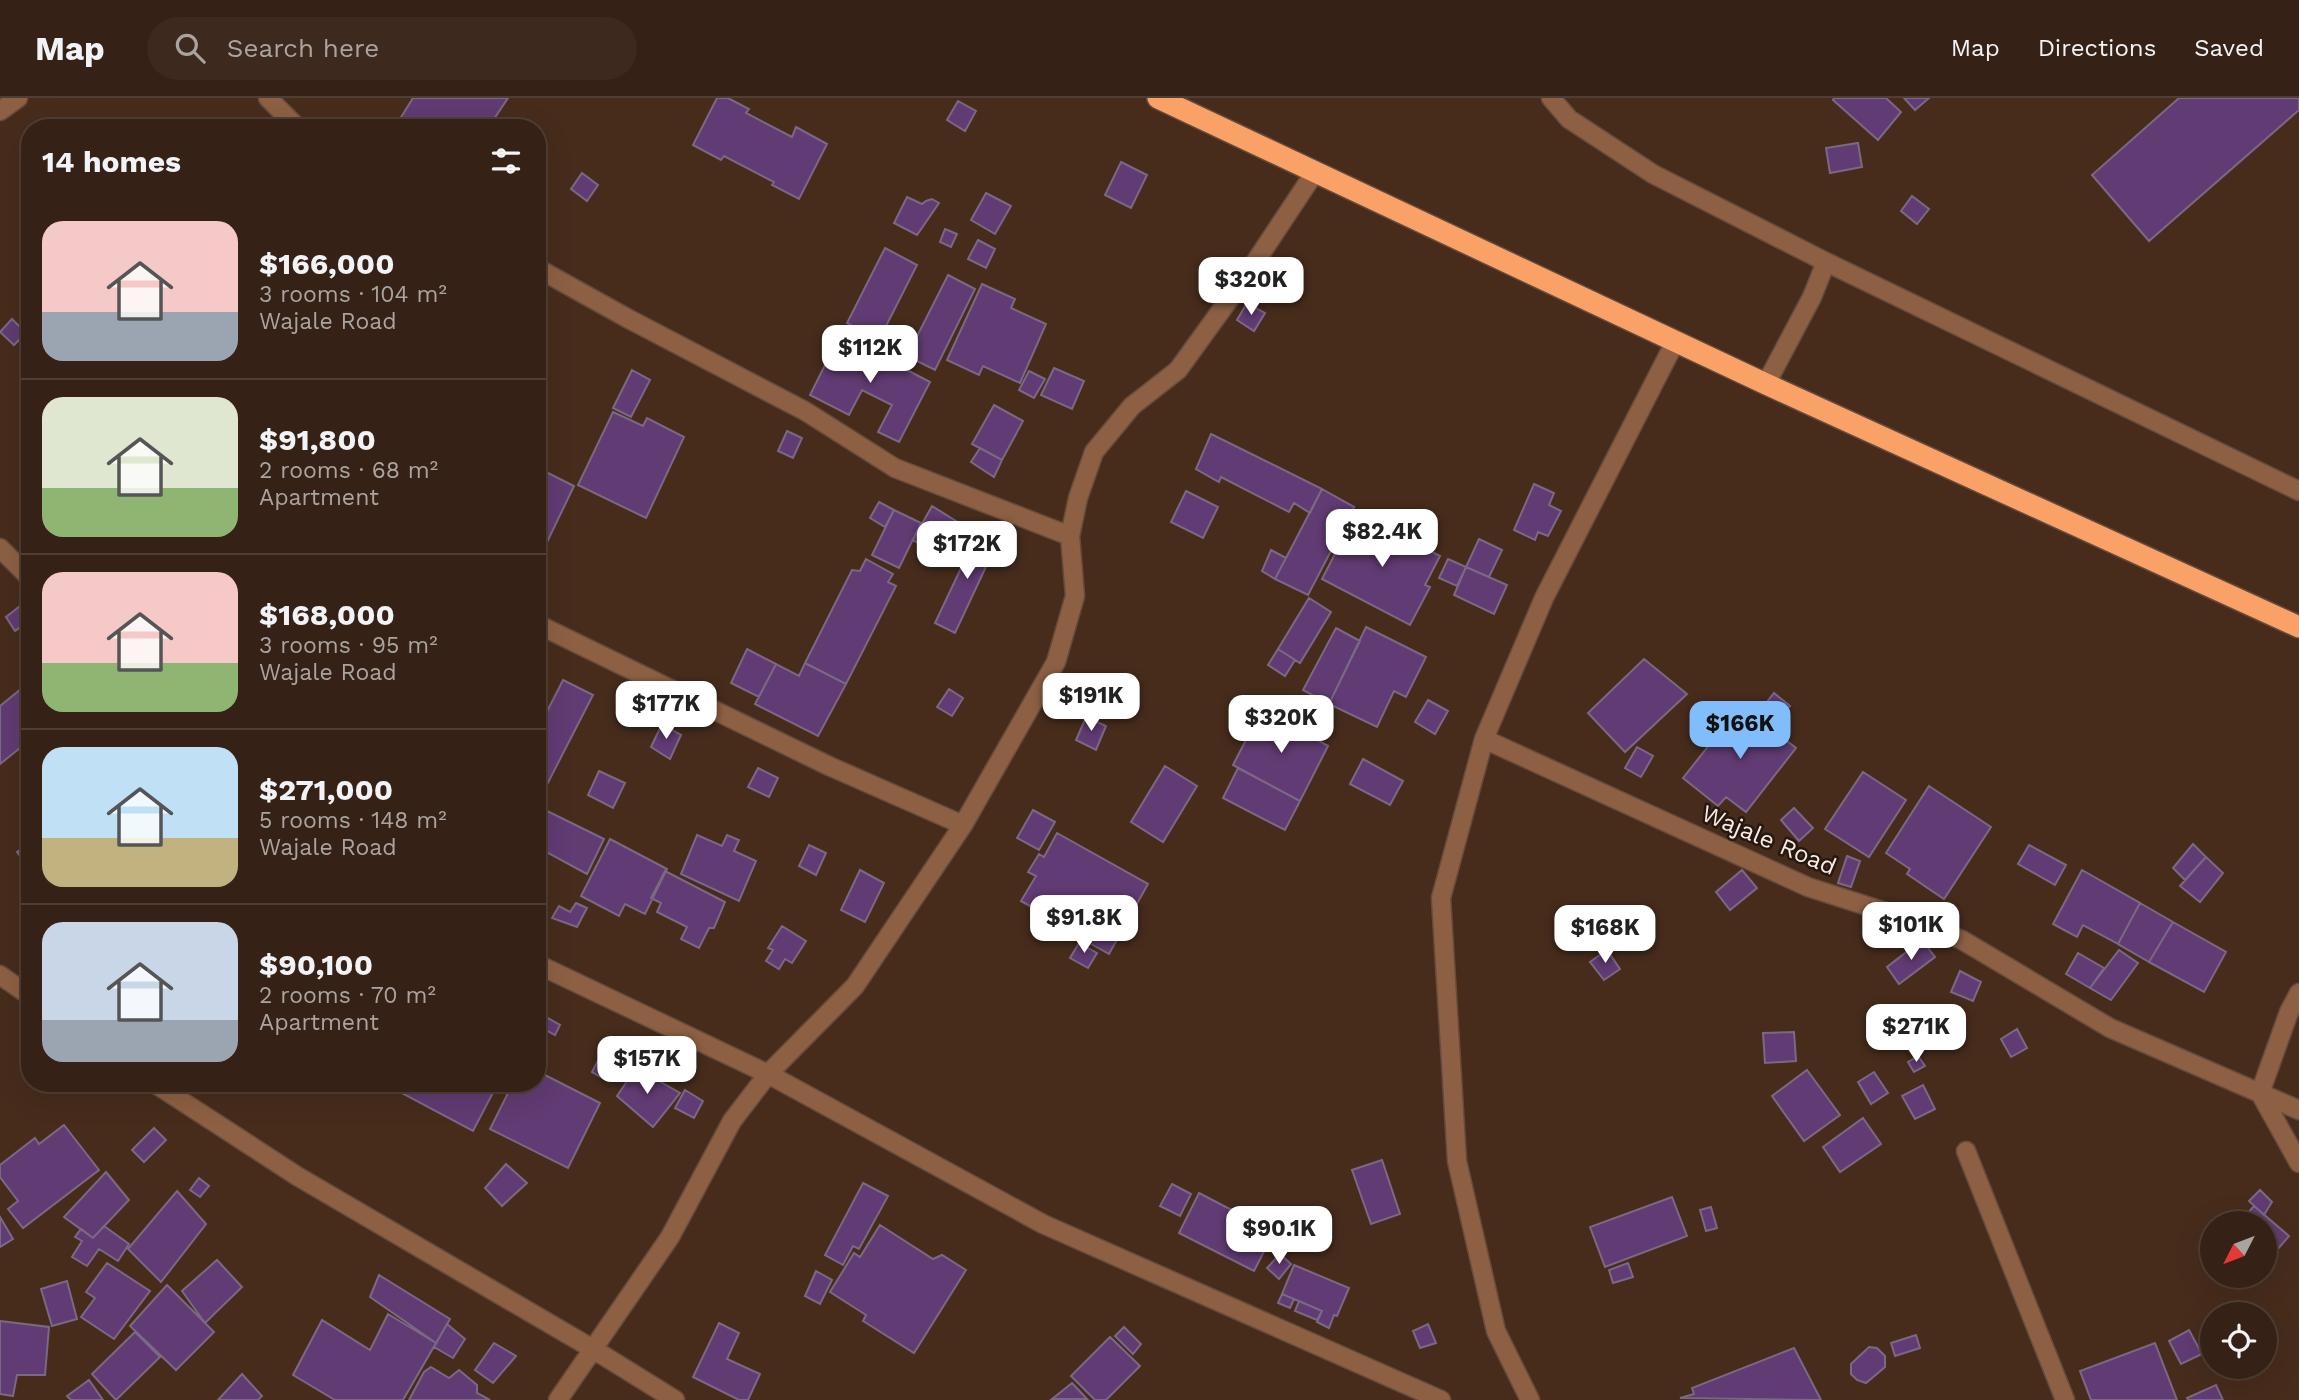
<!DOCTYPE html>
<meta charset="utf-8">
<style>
:root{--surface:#352115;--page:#3d291e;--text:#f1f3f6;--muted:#aaa3a0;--line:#4f3e34;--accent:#80bdfa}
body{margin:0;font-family:"Work Sans",sans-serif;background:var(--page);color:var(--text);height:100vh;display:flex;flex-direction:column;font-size:26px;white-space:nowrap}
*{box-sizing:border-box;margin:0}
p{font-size:23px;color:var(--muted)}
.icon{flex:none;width:38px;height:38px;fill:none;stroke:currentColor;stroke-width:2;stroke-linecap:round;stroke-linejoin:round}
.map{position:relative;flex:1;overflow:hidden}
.drawer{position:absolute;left:21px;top:21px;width:525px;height:973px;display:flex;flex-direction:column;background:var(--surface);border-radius:28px;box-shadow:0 7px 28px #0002,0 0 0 2px var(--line)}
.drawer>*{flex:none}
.needle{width:46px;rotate:228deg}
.fabs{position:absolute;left:2200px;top:1113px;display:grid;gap:14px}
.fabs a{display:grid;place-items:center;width:77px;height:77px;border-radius:50%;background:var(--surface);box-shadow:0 7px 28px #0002,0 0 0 2px var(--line);font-size:35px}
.price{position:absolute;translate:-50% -60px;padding:0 16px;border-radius:14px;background:#fff;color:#222;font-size:23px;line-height:46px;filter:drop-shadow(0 2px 4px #0008)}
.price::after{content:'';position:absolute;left:50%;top:42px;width:21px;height:16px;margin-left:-10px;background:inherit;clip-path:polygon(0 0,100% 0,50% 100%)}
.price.on{background:var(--accent);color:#111}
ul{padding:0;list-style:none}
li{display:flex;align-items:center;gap:21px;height:175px;padding:0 21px}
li+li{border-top:2px solid var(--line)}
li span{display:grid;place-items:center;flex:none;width:196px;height:140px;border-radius:21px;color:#555}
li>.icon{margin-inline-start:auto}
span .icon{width:84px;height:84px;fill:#fffc;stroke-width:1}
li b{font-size:30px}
h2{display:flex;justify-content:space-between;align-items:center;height:84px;padding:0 21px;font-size:30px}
header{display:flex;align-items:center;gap:42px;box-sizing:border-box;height:98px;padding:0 35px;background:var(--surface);border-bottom:2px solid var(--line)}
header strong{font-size:33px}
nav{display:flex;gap:38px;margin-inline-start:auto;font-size:24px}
.search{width:490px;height:63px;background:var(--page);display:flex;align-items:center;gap:18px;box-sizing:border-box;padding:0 24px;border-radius:38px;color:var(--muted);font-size:26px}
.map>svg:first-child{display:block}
.building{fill:#613b73;stroke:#7b6884;stroke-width:2}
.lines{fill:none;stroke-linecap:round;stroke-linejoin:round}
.street-casing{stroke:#644b3c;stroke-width:21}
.highway-casing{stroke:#644b3c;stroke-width:24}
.street{stroke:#8d6043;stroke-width:18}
.highway{stroke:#f9a167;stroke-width:21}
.labels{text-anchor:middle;stroke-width:5;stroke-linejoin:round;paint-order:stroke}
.street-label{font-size:24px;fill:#fdebe1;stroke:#241811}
</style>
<header>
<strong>Map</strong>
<div class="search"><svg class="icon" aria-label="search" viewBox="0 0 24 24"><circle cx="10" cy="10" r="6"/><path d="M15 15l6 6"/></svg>Search here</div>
<nav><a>Map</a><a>Directions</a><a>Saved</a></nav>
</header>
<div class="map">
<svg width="2299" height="1302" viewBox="0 0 2299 1302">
<rect width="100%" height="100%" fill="#472c1c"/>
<path class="building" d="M413 0H508L488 30H402L398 24Z
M717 0H728L749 11 746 15 792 39 796 29 827 46 799 101 772 87 774 84 724 58 721 62 693 47Z
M1834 0H1886L1901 14 1878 42 1833 2Z
M1904 0H1929L1915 12Z
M2179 0H2299V12L2149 143 2092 77Z
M958 3 976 13 965 33 947 22Z
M1858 45 1862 69 1830 75 1826 50Z
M1121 64 1147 77 1131 110 1105 97Z
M582 75 598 87 587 103 571 91Z
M986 95 1011 108 995 136 971 122Z
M1912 98 1929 111 1917 126 1901 113Z
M907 99 922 106 926 103 932 101 939 105 917 137 894 125Z
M945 131 957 136 951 149 940 144Z
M978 142 995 151 986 170 968 161Z
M885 150 917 167 879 242 847 225Z
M948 177 975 191 935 272 907 258Z
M982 186 1015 201 1011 210 1046 226 1020 285 983 268 979 277 947 262Z
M1247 205 1265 215 1254 233 1237 222Z
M12 221 26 235 14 247 0 234Z
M840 237 930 284 899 344 878 334 892 307 862 292 849 317 810 297Z
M1054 270 1084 283 1072 311 1041 297Z
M632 272 650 282 631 319 613 310Z
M1029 273 1045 281 1034 300 1019 292Z
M994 307 1023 323 1002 362 972 346Z
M613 314 643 328 647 320 684 339 646 420 578 387Z
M787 333 802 340 793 360 778 353Z
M1211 336 1322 391 1310 415 1294 405 1289 414 1221 379 1219 384 1196 371Z
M980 350 1002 362 994 379 971 364Z
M540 371 574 388 537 465V377Z
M1534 386 1554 395 1549 407 1561 413 1548 438 1538 434 1535 442 1514 432Z
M1322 391 1354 409 1308 497 1275 481Z
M1186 393 1218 409 1203 440 1171 424Z
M879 404 894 412 885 429 870 420Z
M932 408 964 428 944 461 913 442Z
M894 412 921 425 899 470 872 457Z
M1356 415 1440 458 1425 487 1430 489 1410 527 1322 481Z
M979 432 999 441 955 535 935 525Z
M1479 441 1502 452 1489 479 1466 469Z
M1271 452 1286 460 1275 481 1262 473Z
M866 461 893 476 888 484 896 488 846 586 805 565 852 472 860 473Z
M1448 461 1466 469 1457 488 1439 480Z
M1466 469 1507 487 1494 516 1454 497Z
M1309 500 1331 514 1300 565 1278 551Z
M20 508 30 518V522L15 533 6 519Z
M1366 529 1426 559 1406 599 1394 593 1377 629 1329 606Z
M1336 530 1360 543 1329 606 1303 592Z
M747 551 776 566 759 599 731 585Z
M1278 551 1295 562 1285 578 1268 567Z
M1644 561 1687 596 1625 654 1588 615Z
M805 565 846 586 818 638 755 606 776 566 799 578Z
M563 582 593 597 537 706V633Z
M21 591 30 602V642L0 666V608Z
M949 591 963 600 952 618 937 609Z
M1774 595 1790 608 1776 625 1760 613Z
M1428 602 1448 613 1435 636 1415 624Z
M1741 607 1796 650 1746 714 1726 699 1718 708 1683 680Z
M1262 611 1328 648 1300 703 1233 667Z
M1086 619 1106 628 1096 652 1076 642Z
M662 626 681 637 670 661 651 649Z
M1637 649 1653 658 1641 679 1625 670Z
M1363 661 1403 683 1390 707 1350 686Z
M1165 668 1197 688 1163 744 1131 724Z
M758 670 778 680 769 699 748 689Z
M1238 670 1300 703 1285 732 1223 700Z
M599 673 625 685 613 710 588 697Z
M1863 674 1906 702 1869 759 1825 731Z
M1929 688 1991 729 1944 801 1907 776 1910 771 1886 755Z
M537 708 604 741 587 776 537 749Z
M1794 710 1813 730 1799 743 1781 722Z
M1033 712 1055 724 1039 752 1017 740Z
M1057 735 1148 786 1109 856 1068 833 1070 830 1021 803 1036 778 1028 774 1039 756 1044 759Z
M697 737 722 748 727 737 739 742 734 753 756 763 739 803 681 776Z
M610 741 667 771 645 816 625 806 619 818 581 798Z
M30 745V771L17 754Z
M2193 746 2206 759 2185 782 2173 770Z
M809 747 826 755 816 777 799 768Z
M2029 747 2066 767 2055 787 2018 766Z
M1847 758 1860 763 1851 789 1838 785Z
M2206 759 2223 775 2200 804 2180 788Z
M860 772 884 785 865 824 841 812Z
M1742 772 1757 790 1730 812 1716 794Z
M2082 772 2140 805 2118 846 2083 827 2077 839 2053 826Z
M665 773 725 804 714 830H709L699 850 681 841 687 829 657 814 661 805 651 800Z
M576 805 587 810 577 829 552 820 559 808 570 814Z
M2140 805 2173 824 2149 864 2118 846Z
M2173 824 2226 854 2204 894 2149 864Z
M782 828 806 843 792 865 785 861 779 871 766 863 773 852 768 850Z
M1922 842 1935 859 1899 886 1887 869Z
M1079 845 1097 855 1088 870 1070 860Z
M1607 852 1620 871 1604 882 1590 864Z
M2119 852 2138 865 2111 902 2090 890Z
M2078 855 2104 870 2090 890 2066 876Z
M1960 873 1981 884 1973 903 1951 894Z
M539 915 560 927 555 937 537 927Z
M2017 931 2027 950 2011 959 2001 941Z
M1794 934 1796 963 1765 965 1763 935Z
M604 951 620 959 608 983 592 974Z
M1918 958 1925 968 1914 974 1908 964Z
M636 970 680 995 653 1029 617 998Z
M1807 972 1840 1017 1804 1043 1772 998Z
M537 973 600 1005 568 1070 490 1031 513 985H537Z
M1874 974 1888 995 1871 1006 1858 984Z
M383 985H498L473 1033Z
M1923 987 1935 1011 1915 1021 1902 998Z
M685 992 703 1003 694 1020 675 1010Z
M1863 1020 1881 1046 1840 1074 1823 1049Z
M64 1027 99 1072 23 1130 8 1111 18 1103 0 1079V1067L35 1040 39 1046Z
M154 1030 166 1042 144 1064 132 1052Z
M1382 1062 1400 1116 1371 1126 1352 1072Z
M506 1066 527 1085 502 1108 485 1090Z
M106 1074 129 1102 93 1140 64 1119Z
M199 1080 209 1088 200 1099 190 1092Z
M863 1085 888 1098 859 1151 853 1148 843 1167 825 1157Z
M1172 1086 1191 1096 1180 1118 1160 1108Z
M2260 1092 2272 1104 2264 1117 2249 1103Z
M177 1093 206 1126 161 1184 128 1151Z
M1199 1095 1274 1134 1254 1173 1179 1135Z
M1672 1099 1687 1138 1605 1169 1590 1129Z
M2254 1108 2289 1138 2264 1167V1125H2239Z
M1711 1109 1717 1130 1706 1133 1700 1112Z
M0 1119 13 1141 0 1149Z
M880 1127 933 1161 942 1157 966 1172 914 1255 863 1223 866 1217 830 1194 854 1155 860 1159Z
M104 1128 129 1146 118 1163 99 1151 87 1168 72 1159 82 1143 75 1139 81 1131 93 1140Z
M1280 1156 1291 1166 1279 1181 1267 1170Z
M217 1162 242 1189 205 1225 182 1193Z
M107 1165 150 1193 114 1241 81 1219 95 1200 86 1194Z
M1628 1165 1633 1179 1613 1185 1609 1172Z
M1294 1167 1349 1190 1337 1218 1334 1217 1329 1230 1317 1224 1322 1213 1282 1196Z
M816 1173 832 1182 820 1206 805 1198Z
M379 1177 450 1221 436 1245 370 1199Z
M67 1183 77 1221 52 1228 41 1191Z
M167 1187 214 1234 176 1272 130 1228Z
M1282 1196 1294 1201 1290 1210 1278 1205Z
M1299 1203 1322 1213 1317 1222 1295 1213Z
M388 1216 436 1245 403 1302H335L293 1277 322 1222 370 1252Z
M0 1223 49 1229 45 1277H17L13 1298 0 1296Z
M719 1225 739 1235 727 1261 760 1276 748 1302H739L693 1279Z
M447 1226 465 1241 453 1260 434 1249Z
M1428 1226 1436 1245 1420 1250 1413 1233Z
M1124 1229 1141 1246 1133 1256 1115 1238Z
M2189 1232 2202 1256 2181 1266 2169 1243Z
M135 1234 160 1259 116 1302 92 1276Z
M1916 1237 1920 1250 1895 1258 1891 1245Z
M1110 1239 1140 1268 1106 1302H1095L1071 1278Z
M494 1245 516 1258 493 1285 475 1272Z
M2155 1245 2177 1302H2091L2080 1273Z
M1869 1249 1877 1250 1885 1258V1269L1866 1285 1857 1282 1851 1276V1266Z
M1794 1250 1821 1302 1680 1300 1694 1296 1692 1290Z
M431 1269 449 1280 459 1272 477 1287V1295L490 1302H409L424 1274Z
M242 1276 262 1298 258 1302H218Z
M89 1282 103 1302H71L67 1298Z
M1072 1285 1087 1301H1052Z
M2216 1287 2223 1302H2188L2187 1300Z"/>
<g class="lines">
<g class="street-casing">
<path id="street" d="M268 0 298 30
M1551 0 1569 21 1653 76 1826 164
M0 13 18 0
M537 170 627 220 805 313 895 370 1070 438
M1766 286 1812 199 1826 164 2299 393
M0 450 30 480
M537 526 829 668 963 727
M1484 641 1808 789 1917 824 1962 842 2110 930 2299 1012
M537 866 768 976 1043 1126 1441 1302
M0 877 30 898
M2299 895 2289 914 2260 995 2299 1065
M154 985 297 1078 593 1251 675 1302
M1966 1053 2065 1302
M558 1302 670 1139 732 1023 768 976 855 888 963 727 1056 564 1075 498 1070 438 1078 400 1094 354 1132 308 1178 272 1246 178 1315 74
M1530 1302 1496 1233 1457 1063 1441 800 1484 641 1544 500 1675 244"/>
</g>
<g class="highway-casing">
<path id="highway" d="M1158 0 1766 286 2299 529"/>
</g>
<use href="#street" class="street"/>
<use href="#highway" class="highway"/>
</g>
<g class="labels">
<g class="street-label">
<text transform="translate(1769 742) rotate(23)" y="8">Wajale Road</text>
</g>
</g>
</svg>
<div class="fabs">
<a><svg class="needle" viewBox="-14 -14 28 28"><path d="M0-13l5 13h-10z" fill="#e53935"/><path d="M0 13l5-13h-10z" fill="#aaa3a0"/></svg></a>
<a><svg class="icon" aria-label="locate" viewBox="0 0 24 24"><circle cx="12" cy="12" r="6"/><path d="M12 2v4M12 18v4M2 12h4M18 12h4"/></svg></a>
</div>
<b class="price" style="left:1251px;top:219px">$320K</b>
<b class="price" style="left:870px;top:287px">$112K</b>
<b class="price" style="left:1382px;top:471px">$82.4K</b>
<b class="price" style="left:967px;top:483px">$172K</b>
<b class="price" style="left:1091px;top:635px">$191K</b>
<b class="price" style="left:666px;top:643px">$177K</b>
<b class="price" style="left:1281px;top:657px">$320K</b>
<b class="price on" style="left:1740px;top:663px">$166K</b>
<b class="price" style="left:1084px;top:857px">$91.8K</b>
<b class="price" style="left:1911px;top:864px">$101K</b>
<b class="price" style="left:1605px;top:867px">$168K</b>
<b class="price" style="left:1916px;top:966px">$271K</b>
<b class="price" style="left:647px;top:998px">$157K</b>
<b class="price" style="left:1279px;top:1168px">$90.1K</b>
<section class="drawer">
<h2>14 homes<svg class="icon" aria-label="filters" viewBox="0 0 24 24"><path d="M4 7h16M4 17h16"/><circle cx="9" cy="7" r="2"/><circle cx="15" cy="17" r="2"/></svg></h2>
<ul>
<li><span style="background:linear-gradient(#f6c9c9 65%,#9aa5b1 0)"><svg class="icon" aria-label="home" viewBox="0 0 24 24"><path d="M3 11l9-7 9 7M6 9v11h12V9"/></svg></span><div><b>$166,000</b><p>3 rooms · 104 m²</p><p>Wajale Road</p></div></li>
<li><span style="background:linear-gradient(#dfe7d0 65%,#8fb573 0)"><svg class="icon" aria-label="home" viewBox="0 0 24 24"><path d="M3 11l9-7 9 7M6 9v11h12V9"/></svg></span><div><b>$91,800</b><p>2 rooms · 68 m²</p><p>Apartment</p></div></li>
<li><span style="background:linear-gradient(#f6c9c9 65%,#8fb573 0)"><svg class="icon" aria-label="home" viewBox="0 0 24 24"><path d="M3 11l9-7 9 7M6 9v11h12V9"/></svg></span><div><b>$168,000</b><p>3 rooms · 95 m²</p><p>Wajale Road</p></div></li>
<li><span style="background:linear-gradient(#bfe0f5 65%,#c2b280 0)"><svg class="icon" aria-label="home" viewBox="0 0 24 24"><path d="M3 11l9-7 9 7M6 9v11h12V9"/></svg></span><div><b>$271,000</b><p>5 rooms · 148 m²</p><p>Wajale Road</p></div></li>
<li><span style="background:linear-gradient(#c9d6e8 70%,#9aa5b1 0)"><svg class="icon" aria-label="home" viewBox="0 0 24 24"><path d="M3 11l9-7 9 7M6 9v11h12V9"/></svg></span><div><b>$90,100</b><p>2 rooms · 70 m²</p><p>Apartment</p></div></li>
</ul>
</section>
</div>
